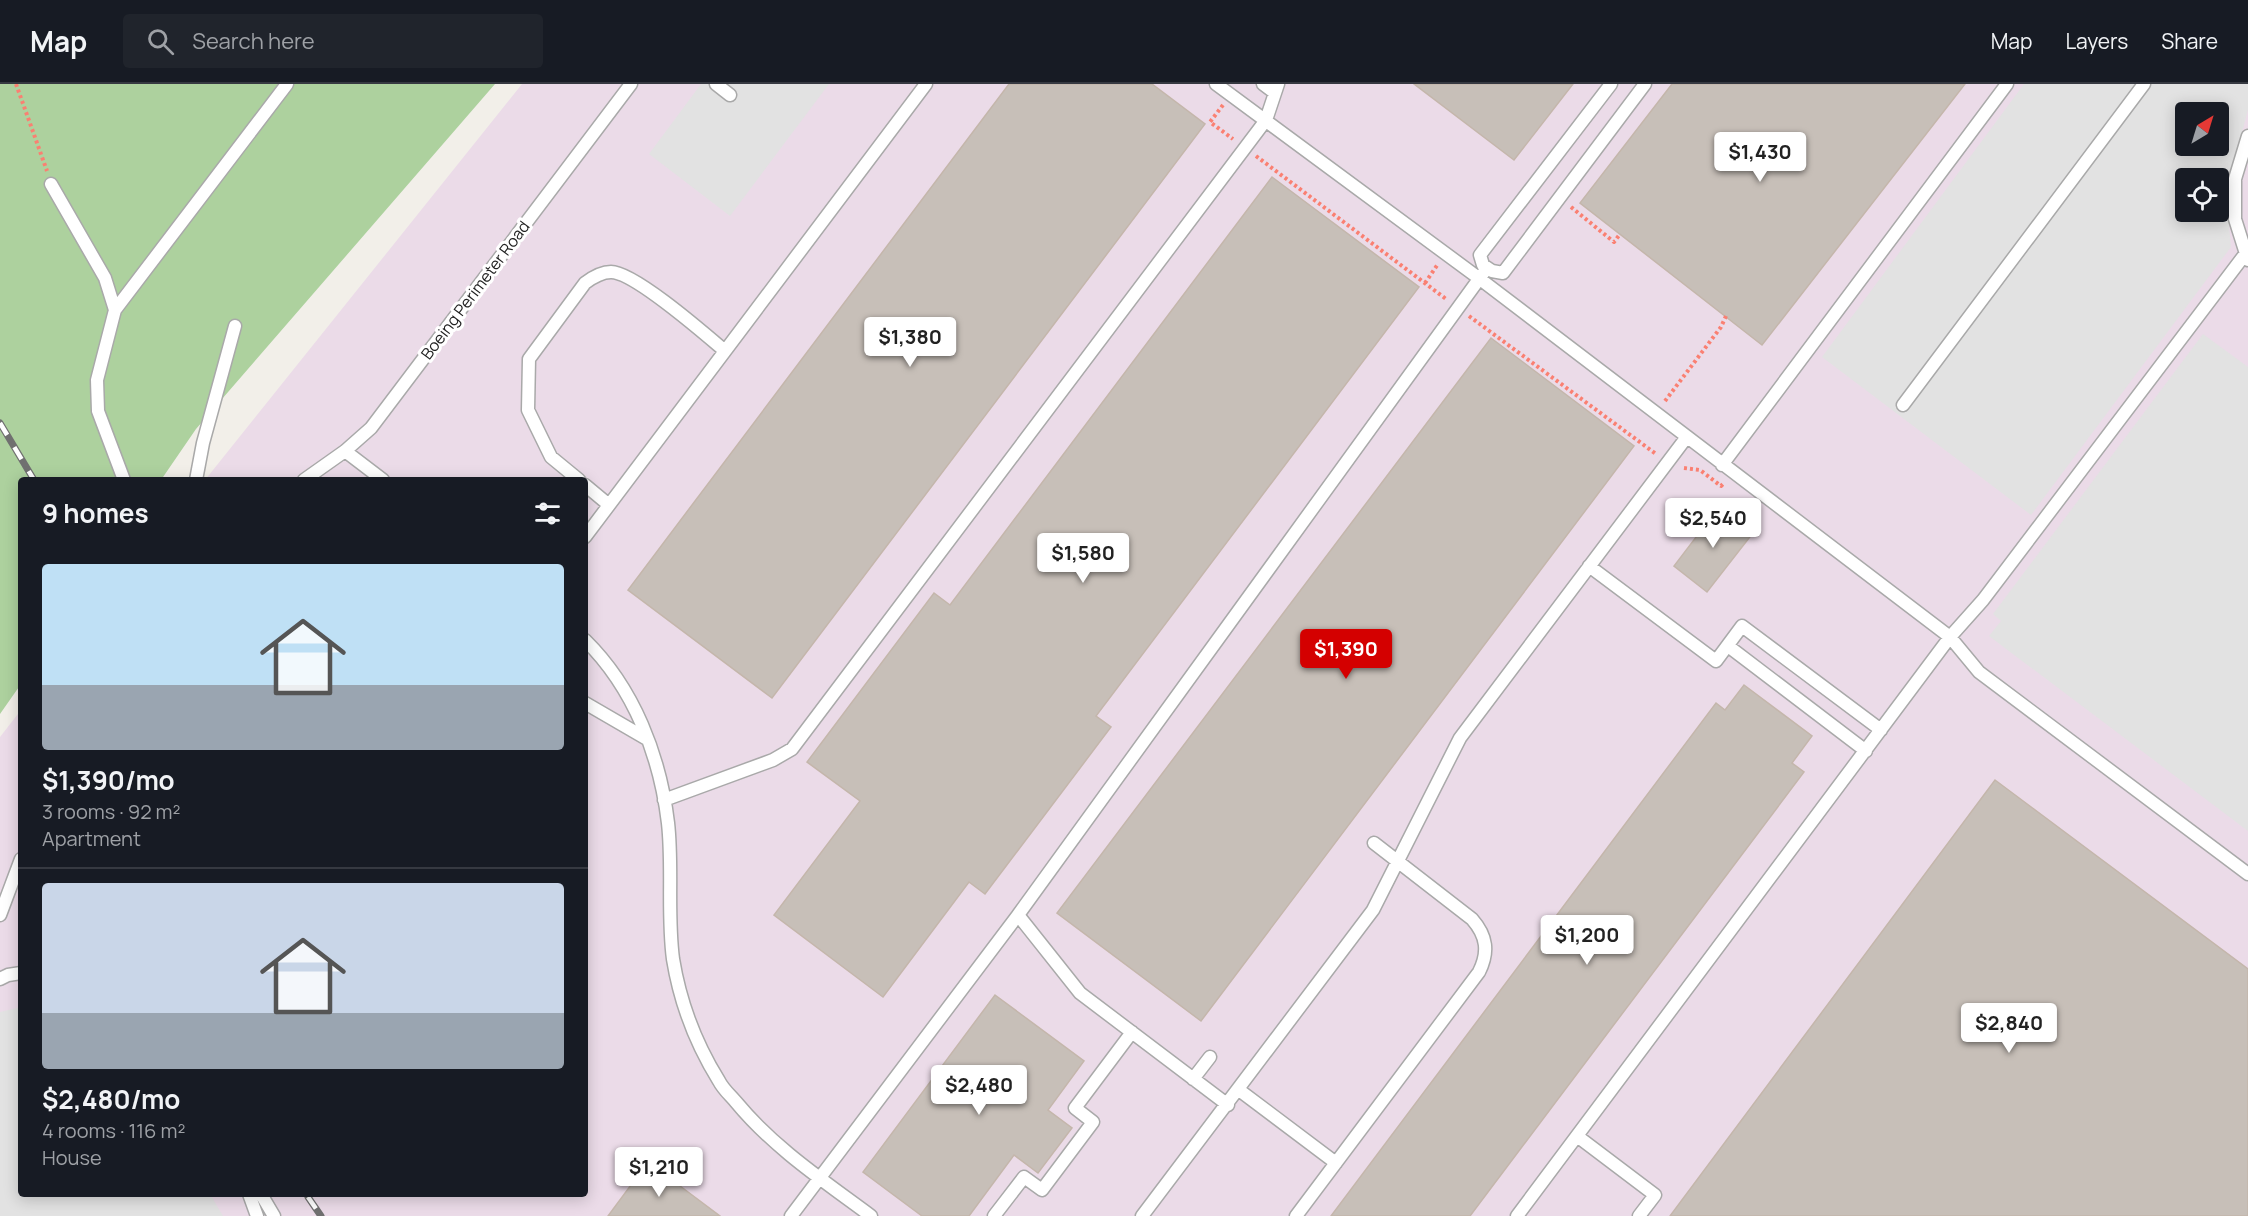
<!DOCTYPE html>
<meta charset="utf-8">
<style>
:root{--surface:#171b24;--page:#20242c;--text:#f1f3f6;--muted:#9ea1a6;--line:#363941;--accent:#d40000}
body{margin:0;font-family:Manrope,sans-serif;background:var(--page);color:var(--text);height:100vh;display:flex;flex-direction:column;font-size:22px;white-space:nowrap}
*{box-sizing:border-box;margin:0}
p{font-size:20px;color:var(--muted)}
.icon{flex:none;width:33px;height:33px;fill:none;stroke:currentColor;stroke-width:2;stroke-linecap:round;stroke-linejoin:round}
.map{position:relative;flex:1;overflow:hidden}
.sheet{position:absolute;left:18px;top:393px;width:570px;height:720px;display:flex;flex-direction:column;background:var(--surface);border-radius:6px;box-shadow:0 3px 15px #0003}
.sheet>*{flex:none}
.needle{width:39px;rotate:38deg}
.fabs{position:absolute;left:2175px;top:18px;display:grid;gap:12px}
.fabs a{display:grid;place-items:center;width:54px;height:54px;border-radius:6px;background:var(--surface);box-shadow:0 3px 15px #0003;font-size:30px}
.price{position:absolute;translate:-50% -51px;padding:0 14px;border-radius:6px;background:#fff;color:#222;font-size:20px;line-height:39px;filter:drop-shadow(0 2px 3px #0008)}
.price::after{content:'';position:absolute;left:50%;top:36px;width:18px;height:14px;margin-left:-9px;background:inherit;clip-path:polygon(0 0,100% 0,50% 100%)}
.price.current{background:var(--accent);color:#fff}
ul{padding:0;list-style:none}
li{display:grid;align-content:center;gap:12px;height:318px;padding:0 24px}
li+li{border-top:2px solid var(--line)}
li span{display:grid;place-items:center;height:186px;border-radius:6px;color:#555}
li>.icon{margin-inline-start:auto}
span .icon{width:108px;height:108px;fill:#fffc;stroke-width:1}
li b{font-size:26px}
h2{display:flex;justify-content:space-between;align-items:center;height:72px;padding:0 24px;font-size:26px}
header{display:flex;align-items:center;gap:36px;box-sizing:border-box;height:84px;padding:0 30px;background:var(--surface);border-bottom:2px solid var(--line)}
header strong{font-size:28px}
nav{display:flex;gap:33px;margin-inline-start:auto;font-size:21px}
.search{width:420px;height:54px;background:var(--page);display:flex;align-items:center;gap:15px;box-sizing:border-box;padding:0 21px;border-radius:6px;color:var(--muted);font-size:22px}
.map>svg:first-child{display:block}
.industrial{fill:#ebdbe8;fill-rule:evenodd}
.forest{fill:#add19e}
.parking{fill:#e2e2e2;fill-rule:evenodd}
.building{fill:#c7bfb8;stroke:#c4b6ab;stroke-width:1.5}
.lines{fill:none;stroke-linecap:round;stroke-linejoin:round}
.service-casing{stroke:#a9a9a9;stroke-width:15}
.path{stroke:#fa8072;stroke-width:4;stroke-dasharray:3 3;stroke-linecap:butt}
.service{stroke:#fff;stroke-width:12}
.rail-casing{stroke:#707070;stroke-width:7}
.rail{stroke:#fff;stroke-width:4.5;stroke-dasharray:14;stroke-linecap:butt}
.labels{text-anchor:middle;stroke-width:6;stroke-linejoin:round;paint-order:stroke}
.street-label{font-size:16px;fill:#222;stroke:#fff}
</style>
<header>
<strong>Map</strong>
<div class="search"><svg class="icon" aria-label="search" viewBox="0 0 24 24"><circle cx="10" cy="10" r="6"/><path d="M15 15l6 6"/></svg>Search here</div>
<nav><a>Map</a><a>Layers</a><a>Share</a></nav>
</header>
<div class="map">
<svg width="2248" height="1132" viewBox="0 0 2248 1132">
<rect width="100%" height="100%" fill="#f2efe9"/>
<path class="industrial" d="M522 0H2248V1132H0V653L21 626V1110H585V396H205ZM2186 28H2218V62H2186ZM2186 94H2218V128H2186Z"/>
<path class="forest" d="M0 0H495L196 345 161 396H21V600L0 630Z"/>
<path class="parking" d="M701 0H829L730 132 649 70Z
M2024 0H2248V26L2226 108 2231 163 2031 431 1822 273ZM2186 28H2218V62H2186ZM2186 94H2218V128H2186Z
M2203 250 2248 283V747L1989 552 2001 537 1993 530Z
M21 923V1110H210L223 1132H0V928Z"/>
<path class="building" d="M1009 0H1152L1205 40 772 614 628 506Z
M1414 0H1573L1514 76Z
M1672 0H1965L1762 261 1580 119Z
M1272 93 1419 203 1096 632 1111 643 985 810 969 798 883 913 774 831 860 717 807 678 934 509 950 521Z
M1491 254 1634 362 1201 937 1057 829Z
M1719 423 1753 449 1707 508 1674 482Z
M1744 601 1812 652 1792 679 1804 688 1470 1132H1331L1716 619 1725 626Z
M1995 696 2248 885V1132H1670Z
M995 911 1084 977 1048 1026 1072 1044 1038 1089 1014 1071 969 1132H922L863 1088Z
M648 1078 720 1132H608Z"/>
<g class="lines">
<g class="service-casing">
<path id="service" d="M716 0 730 11
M1216 0 1480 195 1950 553 1979 588 2248 790
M1263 0 1275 9
M1611 0 1480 171 1483 181 1492 187 1503 189 1645 0
M51 100 105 194 115 226 97 296 98 327 124 396
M2248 176 2235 135V95L2248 52
M115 226 287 0
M1903 321 2144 0
M345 367 383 396
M1722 381 2007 0
M196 396 203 359 235 242
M304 396 345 367 371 344 631 0
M579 396 551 373 528 326 529 275 585 199C593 193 601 188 611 188 634 188 705 250 725 267
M585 401 609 421
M585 453 926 0
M1589 482 1716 577 1742 542 1881 646
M585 556C634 604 660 672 668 739 673 783 667 830 673 875 680 918 696 960 719 997 723 1005 730 1011 736 1018 774 1064 824 1097 871 1132
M1728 562 1866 667
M585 619 647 655
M664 716 773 676 792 665 1266 36 1278 0
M0 831 21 775
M1018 831 1487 184
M0 895 8 891 21 889
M1193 995 1210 973
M1239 1006 1336 1079
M1577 1052 1655 1111 1639 1132
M249 1110 257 1132
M261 1110 274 1132
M791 1132 1018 831 1080 909 1228 1021
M994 1132 1024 1093 1042 1106 1093 1038 1075 1024 1132 948
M1142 1132 1373 826 1460 654 1686 354
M1296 1132 1479 888C1489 868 1487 852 1472 835L1374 759
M1517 1132 1950 553 1983 516 2246 169"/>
</g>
<path class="path" d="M16 0 47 87
M1223 21 1210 38 1233 55
M1256 72 1446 215
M1571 123 1614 158 1620 150
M1425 199 1438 180
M1469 232 1656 370
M1665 317 1721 243 1726 232
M1684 384 1700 386 1721 402 1723 400"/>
<use href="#service" class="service"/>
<g class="rail-casing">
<path id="rail" d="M0 339 34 396
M308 1113 321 1132"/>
</g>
<use href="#rail" class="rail"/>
</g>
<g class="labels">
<g class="street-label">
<text transform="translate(475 206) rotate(-53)" y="6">Boeing Perimeter Road</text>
</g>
</g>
</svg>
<div class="fabs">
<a><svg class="needle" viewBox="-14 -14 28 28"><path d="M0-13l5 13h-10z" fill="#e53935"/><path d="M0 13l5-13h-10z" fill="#9ea1a6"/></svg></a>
<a><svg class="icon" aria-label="locate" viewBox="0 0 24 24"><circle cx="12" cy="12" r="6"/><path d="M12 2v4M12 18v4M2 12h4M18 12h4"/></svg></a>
</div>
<b class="price" style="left:1760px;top:99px">$1,430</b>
<b class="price" style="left:910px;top:284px">$1,380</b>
<b class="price" style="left:1713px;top:465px">$2,540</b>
<b class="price" style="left:1083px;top:500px">$1,580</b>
<b class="price current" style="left:1346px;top:596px">$1,390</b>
<b class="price" style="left:1587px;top:882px">$1,200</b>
<b class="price" style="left:2009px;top:970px">$2,840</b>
<b class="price" style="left:979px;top:1032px">$2,480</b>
<b class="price" style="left:659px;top:1114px">$1,210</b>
<section class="sheet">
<h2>9 homes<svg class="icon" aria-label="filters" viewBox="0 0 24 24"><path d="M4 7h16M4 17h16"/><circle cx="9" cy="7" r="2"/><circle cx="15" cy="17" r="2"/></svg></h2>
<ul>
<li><span style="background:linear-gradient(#bfe0f5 65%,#9aa5b1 0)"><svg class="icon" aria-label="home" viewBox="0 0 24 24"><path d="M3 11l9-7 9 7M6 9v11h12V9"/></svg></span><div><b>$1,390/mo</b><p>3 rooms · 92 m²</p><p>Apartment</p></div></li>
<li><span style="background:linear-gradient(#c9d6e8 70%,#9aa5b1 0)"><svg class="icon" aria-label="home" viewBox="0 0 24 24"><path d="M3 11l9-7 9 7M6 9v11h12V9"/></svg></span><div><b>$2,480/mo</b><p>4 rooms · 116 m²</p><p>House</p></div></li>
</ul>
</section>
</div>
